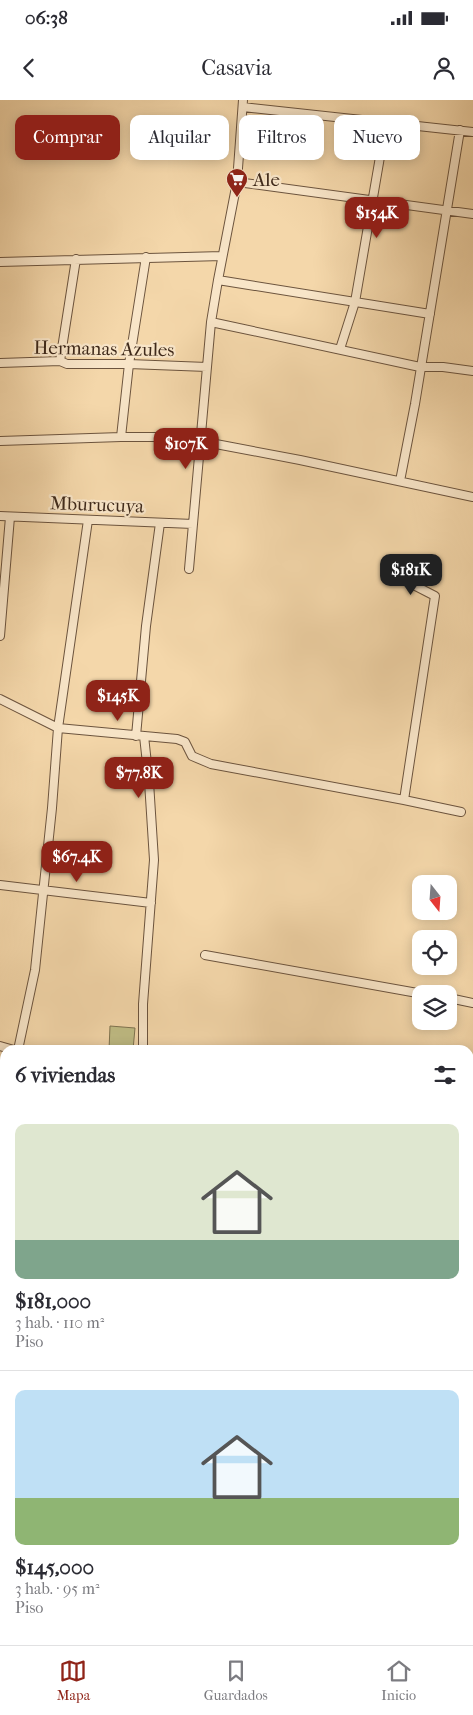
<!DOCTYPE html>
<html lang="es">
<meta charset="utf-8">
<style>
:root{--surface:#fff;--page:#f7f7f7;--text:#2b2b33;--muted:#7c7c81;--line:#e1e1e2;--accent:#8f2418}
body{margin:0;font-family:"IM FELL French Canon",serif;background:var(--page);color:var(--text);height:100vh;display:flex;flex-direction:column;font-size:19px;white-space:nowrap}
*{box-sizing:border-box;margin:0}
p{font-size:16px;color:var(--muted)}
.icon{flex:none;width:28px;height:28px;fill:none;stroke:currentColor;stroke-width:2;stroke-linecap:round;stroke-linejoin:round}
.map{position:relative;flex:1;overflow:hidden}
.sheet{position:absolute;left:0px;top:945px;width:474px;height:600px;display:flex;flex-direction:column;background:var(--surface);border-radius:15px 15px 0 0;box-shadow:0 2px 12px #0003}
.sheet>*{flex:none}
.guide{position:absolute;left:15px;top:15px;width:444px;height:45px;display:flex;gap:10px}
.needle{width:32px;rotate:163deg}
.buttons{position:absolute;left:412px;top:775px;display:grid;gap:10px}
.buttons a{display:grid;place-items:center;width:45px;height:45px;border-radius:10px;background:var(--surface);box-shadow:0 2px 12px #0003;font-size:25px}
.price{position:absolute;translate:-50% -42px;padding:0 11px;border-radius:10px;background:var(--accent);color:#fff;font-size:16px;line-height:32px;filter:drop-shadow(0 1px 2px #0008)}
.price::after{content:'';position:absolute;left:50%;top:30px;width:15px;height:11px;margin-left:-8px;background:inherit;clip-path:polygon(0 0,100% 0,50% 100%)}
.price.current{background:#222;color:#fff}
ul{padding:0;list-style:none}
li{display:grid;align-content:center;gap:10px;height:265px;padding:0 15px}
li+li{border-top:1px solid var(--line)}
li span{display:grid;place-items:center;height:155px;border-radius:10px;color:#555}
li>.icon{margin-inline-start:auto}
span .icon{width:90px;height:90px;fill:#fffc;stroke-width:1}
li b{font-size:21px}
h2{display:flex;justify-content:space-between;align-items:center;height:60px;padding:0 15px;font-size:21px}
.pill{padding:0 18px;border-radius:10px;background:var(--surface);box-shadow:0 2px 12px #0003;font-size:18px;line-height:45px}
.pill.current{background:var(--accent);color:#fff}
.status{display:flex;justify-content:space-between;align-items:center;height:35px;padding:0 25px;background:var(--surface);direction:ltr}
.status svg{height:14px;fill:currentColor}
header{display:flex;justify-content:space-between;align-items:center;height:65px;padding:0 15px;background:var(--surface);font-size:22px;font-weight:600}
.tabs{display:flex;justify-content:space-around;align-items:center;height:70px;border-top:1px solid var(--line);background:var(--surface);font-size:14px;color:var(--muted)}
.tabs a{display:grid;justify-items:center;gap:2px}
.tabs .current{color:var(--accent)}
.map>svg:first-child{display:block}
.green{fill:#c0bd85;stroke:#7f7350}
.lines{fill:none;stroke-linecap:round;stroke-linejoin:round}
.minor-casing{stroke:#6c543e;stroke-width:10}
.minor{stroke:#f8e5c8;stroke-width:8}
.labels{text-anchor:middle;stroke-width:4.5;stroke-linejoin:round;paint-order:stroke}
.poi-label{font-size:19px;fill:#3e291a;stroke:#f8e5c8;text-anchor:start}
.street-label{font-size:19px;fill:#3e291a;stroke:#f8e5c8}
</style>
<div class="status"><b>06:38</b><svg viewBox="0 0 49 12"><path d="M0 12V9h3v3zM5 12V6h3v6zM10 12V3h3v9zM15 12V0h3v12zM26 1h20v11H26zM47 4h2v5h-2z"/></svg></div>
<header><svg class="icon" aria-label="back" viewBox="0 0 24 24"><path d="M15 5l-7 7 7 7"/></svg>Casavia<svg class="icon" aria-label="person" viewBox="0 0 24 24"><circle cx="12" cy="8" r="4"/><path d="M4 21q1-7 8-7t8 7"/></svg></header>
<div class="map">
<svg width="473" height="1545" viewBox="0 0 473 1545">
<rect width="100%" height="100%" fill="#f4d7aa"/>
<filter id="stains"><feTurbulence type="fractalNoise" baseFrequency=".004" numOctaves="4"/><feColorMatrix values="0 0 0 0 .2 0 0 0 0 .09 0 0 0 0 .02 0 0 0 .5 -.17"/></filter>
<radialGradient id="worn" r=".72"><stop offset=".6" stop-color="#630" stop-opacity="0"/><stop offset="1" stop-color="#630" stop-opacity=".3"/></radialGradient>
<path class="green" d="M110 926 135 928 133 950H109Z"/>
<g class="lines">
<g class="minor-casing">
<path id="minor" d="M243 7 473 32
M237 82 473 114
M0 162 222 156
M218 180 430 214
M211 222 420 267H443L473 271
M340 249 355 202 386 22
M60 261 76 159
M0 263 60 261 67 264H129L207 267
M121 337 129 264 146 157
M0 341 121 337H200
M200 341 300 360 473 397
M400 381 415 304 460 30
M0 416 193 424
M189 469 211 222 218 180 237 82 243 0
M396 476 435 496 404 700
M0 536 10 417
M0 599 58 628 177 639 185 642 192 656 211 664 404 700 461 712
M136 636 146 526 160 423
M0 785 151 803
M205 855 423 894
M449 898 473 903
M0 946 14 950
M18 950 35 870 52 708 58 628 88 420
M143 950V904L154 760 149 682 144 636
M0 1008 5 992
M469 1046 473 1047
M0 1068 5 1070
M469 1231 473 1232
M469 1292 473 1293
M469 1389 473 1390
M469 1538 473 1539"/>
</g>
<use href="#minor" class="minor"/>
</g>
<defs>
<g id="supermarket-pin" transform="scale(1.125)"><path d="M0 17L-7.5 6A9.5 9.5 0 1 1 7.5 6Z" fill="#8f2418" stroke="#f8e5c8"/><path d="M-6-5.5h2.5l.6 2H6L4.5 2H-2.5L-4.4-4H-6ZM-1.5 3.2a1.3 1.3 0 1 0 .1 0ZM3 3.2a1.3 1.3 0 1 0 .1 0Z" fill="#fff"/></g>
</defs>
<g fill-rule="evenodd">
<use href="#supermarket-pin" x="237" y="79"/>
</g>
<g class="labels">
<g class="poi-label">
<text x="253" y="86">Ale</text>
</g>
<g class="street-label">
<text transform="translate(104 248) rotate(1)" y="7">Hermanas Azules</text>
<text transform="translate(97 404) rotate(2)" y="7">Mburucuya</text>
</g>
</g>
<rect width="100%" height="100%" filter="url(#stains)"/>
<rect width="100%" height="100%" fill="url(#worn)"/>
</svg>
<div class="buttons">
<a><svg class="needle" viewBox="-14 -14 28 28"><path d="M0-13l5 13h-10z" fill="#e53935"/><path d="M0 13l5-13h-10z" fill="#7c7c81"/></svg></a>
<a><svg class="icon" aria-label="locate" viewBox="0 0 24 24"><circle cx="12" cy="12" r="6"/><path d="M12 2v4M12 18v4M2 12h4M18 12h4"/></svg></a>
<a><svg class="icon" aria-label="layers" viewBox="0 0 24 24"><path d="M12 4l9 5-9 5-9-5zM3 14l9 5 9-5"/></svg></a>
</div>
<b class="price" style="left:377px;top:139px">$154K</b>
<b class="price" style="left:186px;top:370px">$107K</b>
<b class="price current" style="left:411px;top:496px">$181K</b>
<b class="price" style="left:118px;top:622px">$145K</b>
<b class="price" style="left:139px;top:699px">$77.8K</b>
<b class="price" style="left:77px;top:783px">$67.4K</b>
<div class="guide">
<a class="pill current">Comprar</a>
<a class="pill">Alquilar</a>
<a class="pill">Filtros</a>
<a class="pill">Nuevo</a>
</div>
<section class="sheet">
<h2>6 viviendas<svg class="icon" aria-label="filters" viewBox="0 0 24 24"><path d="M4 7h16M4 17h16"/><circle cx="9" cy="7" r="2"/><circle cx="15" cy="17" r="2"/></svg></h2>
<ul>
<li><span style="background:linear-gradient(#dfe7d0 75%,#7fa58c 0)"><svg class="icon" aria-label="home" viewBox="0 0 24 24"><path d="M3 11l9-7 9 7M6 9v11h12V9"/></svg></span><div><b>$181,000</b><p>3 hab. · 110 m²</p><p>Piso</p></div></li>
<li><span style="background:linear-gradient(#bfe0f5 70%,#8fb573 0)"><svg class="icon" aria-label="home" viewBox="0 0 24 24"><path d="M3 11l9-7 9 7M6 9v11h12V9"/></svg></span><div><b>$145,000</b><p>3 hab. · 95 m²</p><p>Piso</p></div></li>
</ul>
</section>
</div>
<nav class="tabs">
<a class="current"><svg class="icon" aria-label="map" viewBox="0 0 24 24"><path d="M3 6l6-2 6 2 6-2v14l-6 2-6-2-6 2zM9 4v14M15 6v14"/></svg>Mapa</a>
<a><svg class="icon" aria-label="saved" viewBox="0 0 24 24"><path d="M7 4h10v16l-5-4-5 4z"/></svg>Guardados</a>
<a><svg class="icon" aria-label="home" viewBox="0 0 24 24"><path d="M3 11l9-7 9 7M6 9v11h12V9"/></svg>Inicio</a>
</nav>
